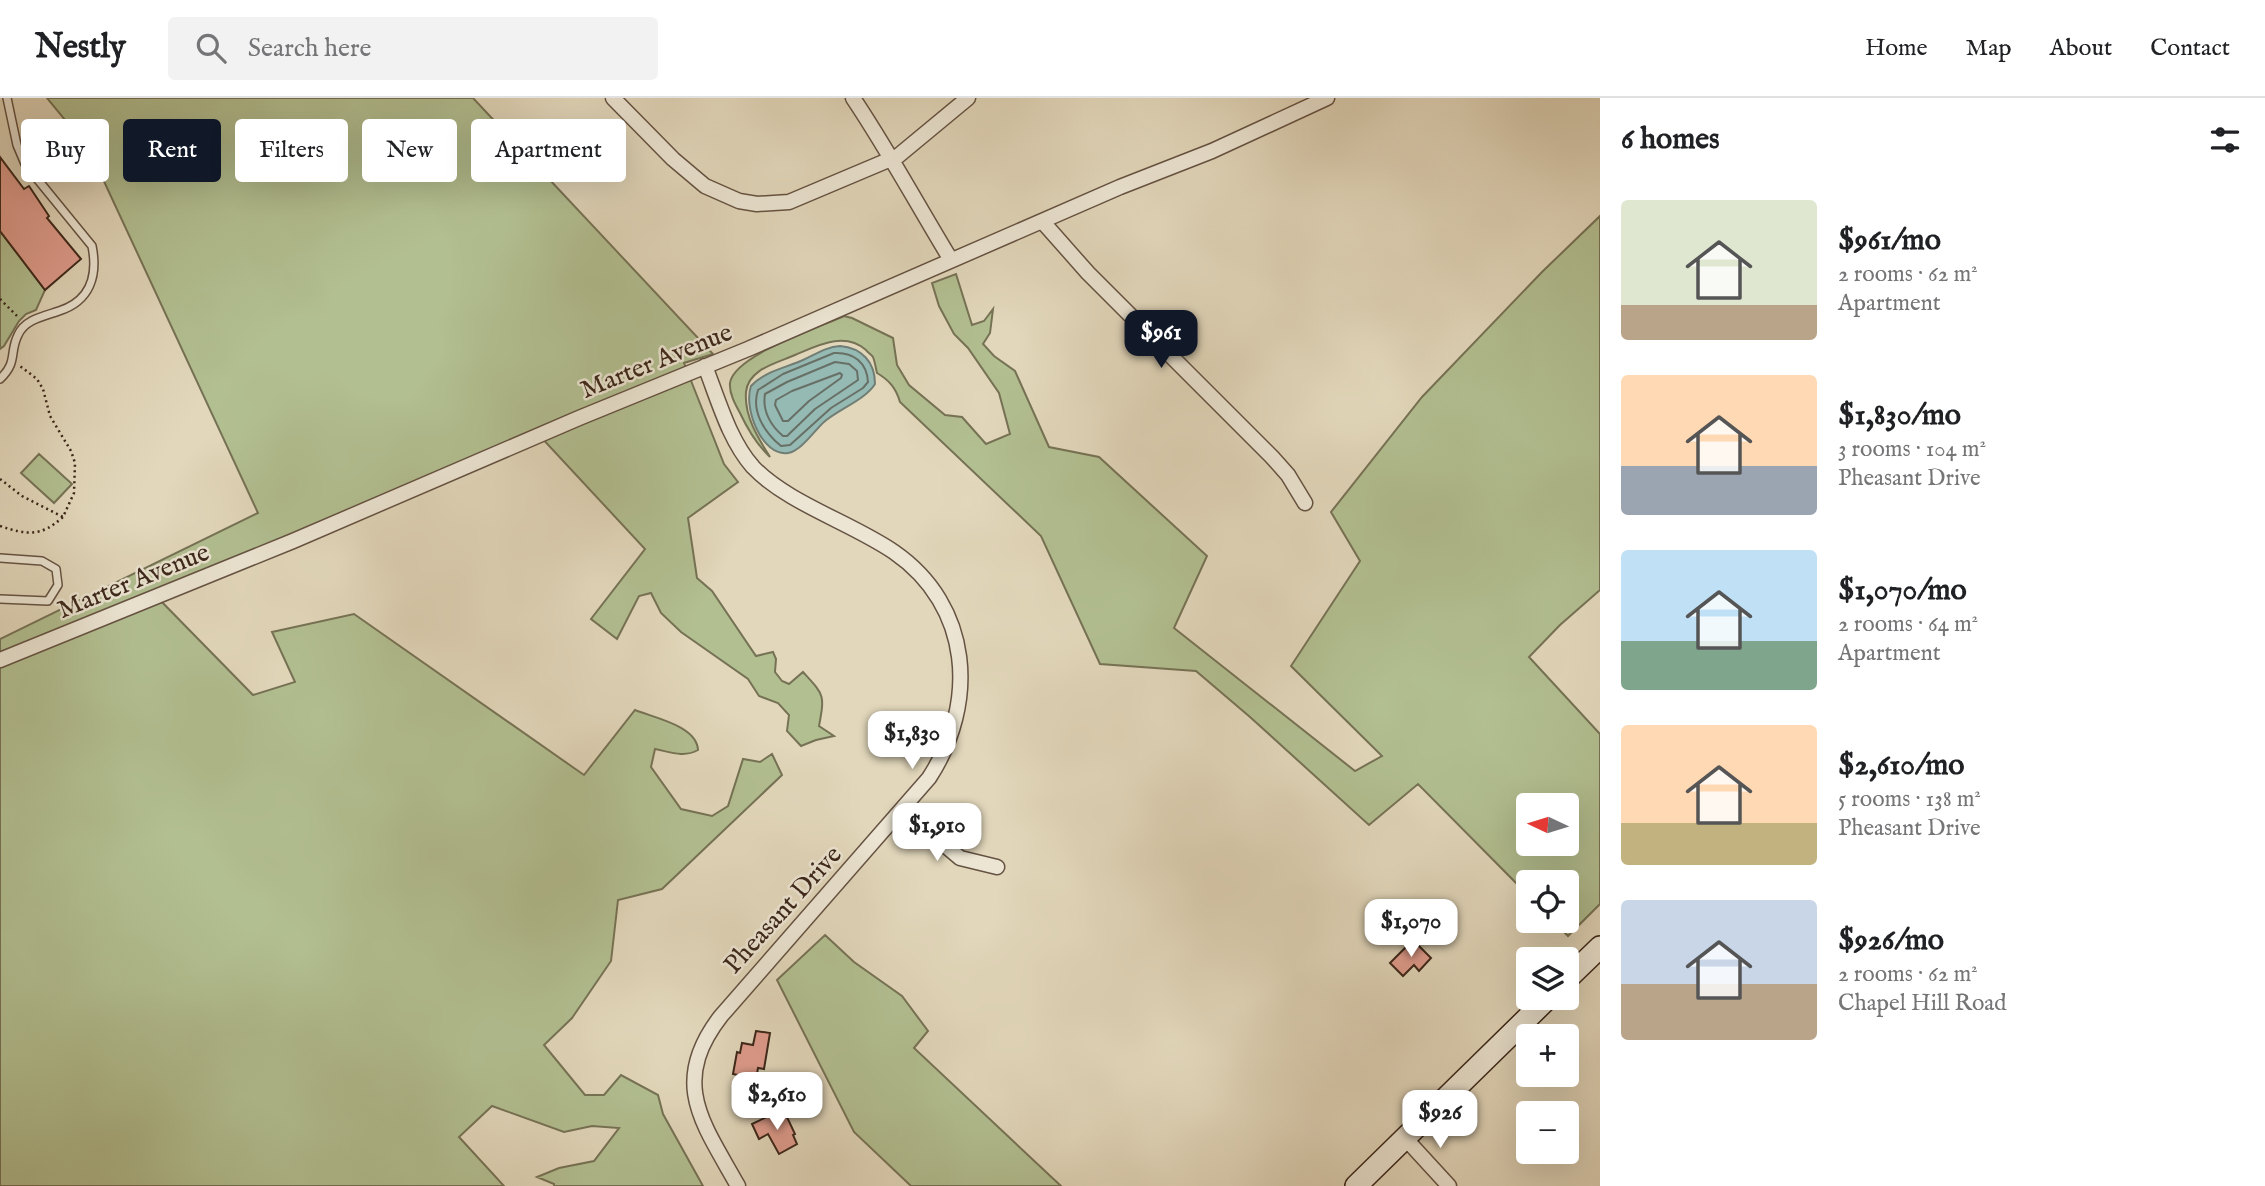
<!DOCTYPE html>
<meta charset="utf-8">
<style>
:root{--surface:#fff;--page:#f2f2f2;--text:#202124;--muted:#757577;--line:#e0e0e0;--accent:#111827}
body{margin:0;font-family:"IM FELL English",serif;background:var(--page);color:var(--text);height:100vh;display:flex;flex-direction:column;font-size:26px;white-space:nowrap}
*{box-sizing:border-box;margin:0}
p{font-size:23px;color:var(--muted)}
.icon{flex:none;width:38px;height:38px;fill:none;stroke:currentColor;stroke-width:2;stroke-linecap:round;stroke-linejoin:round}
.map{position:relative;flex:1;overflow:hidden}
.side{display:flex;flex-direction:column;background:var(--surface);width:665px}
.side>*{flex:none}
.top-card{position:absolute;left:21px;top:21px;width:665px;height:63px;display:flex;gap:14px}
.needle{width:46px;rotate:274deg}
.buttons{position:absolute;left:1516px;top:695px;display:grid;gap:14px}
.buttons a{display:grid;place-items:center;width:63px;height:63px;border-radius:7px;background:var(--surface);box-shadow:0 7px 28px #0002;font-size:35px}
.price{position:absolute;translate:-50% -60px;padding:0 16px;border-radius:14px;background:#fff;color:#222;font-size:23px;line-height:46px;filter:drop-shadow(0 2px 4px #0008)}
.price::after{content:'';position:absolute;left:50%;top:42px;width:21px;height:16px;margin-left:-10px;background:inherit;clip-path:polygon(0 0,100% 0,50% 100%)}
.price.on{background:var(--accent);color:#fff}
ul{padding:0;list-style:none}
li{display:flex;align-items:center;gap:21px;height:175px;padding:0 21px}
li span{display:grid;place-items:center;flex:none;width:196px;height:140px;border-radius:7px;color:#555}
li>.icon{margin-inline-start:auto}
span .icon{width:84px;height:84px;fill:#fffc;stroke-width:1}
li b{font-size:30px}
h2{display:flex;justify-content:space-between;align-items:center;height:84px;padding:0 21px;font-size:30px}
.tag{padding:0 24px;border-radius:7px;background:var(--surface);box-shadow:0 7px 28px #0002;font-size:24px;line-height:63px}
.tag.on{background:var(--accent);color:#fff}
header{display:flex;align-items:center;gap:42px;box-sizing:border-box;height:98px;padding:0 35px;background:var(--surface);border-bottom:2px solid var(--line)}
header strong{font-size:33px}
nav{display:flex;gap:38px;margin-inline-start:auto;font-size:24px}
.search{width:490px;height:63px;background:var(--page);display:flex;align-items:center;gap:18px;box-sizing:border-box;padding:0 24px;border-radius:7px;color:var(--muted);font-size:26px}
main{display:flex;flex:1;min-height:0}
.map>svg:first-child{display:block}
.green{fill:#b2bf91;stroke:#767255;stroke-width:2;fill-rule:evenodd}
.water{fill:#95b9b3;stroke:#717e75;stroke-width:2}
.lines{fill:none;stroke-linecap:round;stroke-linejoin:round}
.shore{stroke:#687066;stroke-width:2}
.building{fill:#e09c8d;stroke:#3b2619;stroke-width:2}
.service-casing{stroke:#655242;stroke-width:10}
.minor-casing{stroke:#655242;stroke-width:17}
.secondary-casing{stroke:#3b2619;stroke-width:24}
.path{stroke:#3b2619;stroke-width:2.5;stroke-dasharray:2 3.5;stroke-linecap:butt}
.service{stroke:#ece5d3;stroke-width:7}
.minor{stroke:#ece5d3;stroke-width:14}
.secondary{stroke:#ece5d3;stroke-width:21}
.labels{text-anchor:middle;stroke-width:5;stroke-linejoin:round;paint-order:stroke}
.street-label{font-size:26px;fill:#3b2619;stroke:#ece5d3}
</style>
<header>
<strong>Nestly</strong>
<div class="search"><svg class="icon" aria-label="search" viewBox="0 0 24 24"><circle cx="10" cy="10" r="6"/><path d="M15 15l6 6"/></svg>Search here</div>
<nav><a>Home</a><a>Map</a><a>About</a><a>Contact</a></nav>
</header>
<main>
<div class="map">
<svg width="1600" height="1088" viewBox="0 0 1600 1088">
<rect width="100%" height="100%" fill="#e2d7bb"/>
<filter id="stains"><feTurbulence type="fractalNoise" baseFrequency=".00286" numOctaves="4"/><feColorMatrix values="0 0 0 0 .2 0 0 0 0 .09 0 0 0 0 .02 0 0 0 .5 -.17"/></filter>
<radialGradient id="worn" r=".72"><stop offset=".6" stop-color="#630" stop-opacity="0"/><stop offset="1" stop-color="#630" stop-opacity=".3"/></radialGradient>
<path class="green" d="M47 0H473L713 256 684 265 724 366 738 384 688 420 697 480 712 493 756 558 773 554 776 561 775 574 782 583 789 586 803 574C824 597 825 596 819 628L834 638 816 642 801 648 787 633 789 617 778 605 759 598 748 581 681 534 661 515 651 495 639 498 617 541 591 521 645 451 539 337 157 499 253 597 295 584 272 534 354 516 584 677 635 612C655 620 697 628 698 652 684 660 670 654 655 651L651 669 681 711 712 718 728 708 743 661 760 664 772 656 782 677 662 791 618 802 611 863 572 920 544 947 585 997H604L621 977 658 997 663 1016 703 1088H554V1086L537 1079 559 1070 594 1063 619 1030 592 1028 564 1034 492 1008 459 1039 504 1088H0V541L258 415 89 51Z
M1600 118V492L1560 527 1529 559 1600 636V806L1568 838 1553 823 1566 822V784H1528V797L1418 686 1369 727 1250 619 1196 573 1100 566 1041 438 900 304C896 290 889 282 877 275 876 271 875 264 873 259 872 257 867 254 866 252 844 233 817 248 795 257 777 265 748 271 746 294 744 318 758 340 770 359 756 346 748 332 740 315 735 306 729 295 730 285 733 258 819 229 844 218L852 220 893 240 897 267 909 287 945 317 962 319 986 346 1010 336 999 295 968 250 954 236 939 208 932 185 956 176 972 227 984 223 993 211 990 235 983 246 994 258 1015 273 1049 349 1099 359 1207 458 1174 530 1355 673 1382 658 1291 568 1360 463 1331 414 1422 299 1542 174ZM1528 707H1566V746H1528Z
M0 133 45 192 36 212 26 216 19 223 4 248 0 251Z
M39 356 72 386 54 405 21 375Z
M825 837 854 864 902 898 928 933 914 950 1061 1088H911L854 1034 777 882Z"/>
<path class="water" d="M840 248C862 250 875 264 875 286 865 302 839 311 824 324 814 333 801 353 788 355 762 359 743 310 751 288 765 273 785 270 803 262 816 256 826 249 840 248Z"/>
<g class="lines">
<path class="shore" d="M834 255C854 254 867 265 868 284L863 290 831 310 790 347 781 348C764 334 751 313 758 292L783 276Z
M835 264 849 266 857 273 858 282 815 311 787 338H783C771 328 762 313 765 296L787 284Z
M840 275 842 277 841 280 809 303 788 323H783L775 307 776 302 792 293Z"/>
</g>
<path class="building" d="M0 59 24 91 29 88 49 118 47 120 81 161 45 192 0 133Z
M1413 842 1431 860 1419 873 1414 867 1403 878 1390 865Z
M756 933 770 935 764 971 758 970 756 981 733 976 737 954 740 955 742 945 753 947Z
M775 1015 778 1021 786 1017 795 1036 793 1037 797 1046 779 1056 768 1036 759 1041 752 1026Z"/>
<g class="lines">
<g class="service-casing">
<path id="service" d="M0 281C18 264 9 255 18 237 25 221 45 218 59 213 90 203 98 178 92 148L25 66 17 47 7 0
M0 460 42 463 56 471 58 487 48 503 0 501"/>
</g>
<g class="minor-casing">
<path id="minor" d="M613 0 673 61 705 88 739 103 757 106 789 104 898 58 968 0
M853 0C888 52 918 108 951 162
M1042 123 1088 175 1272 359 1288 377 1305 405
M705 268C718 301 729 342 753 369 787 405 852 425 894 454 972 508 978 605 929 680L721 918C669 985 703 1025 738 1088
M0 562 293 443 579 320 748 251 1120 89 1212 53 1327 0
M903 712 960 760 997 769
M1404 1039 1449 1088"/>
</g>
<g class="secondary-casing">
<path id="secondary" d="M1566 882 1600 849
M1356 1088 1548 900"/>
</g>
<path class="path" d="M0 201 19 220
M0 381 22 398 63 419 74 395 75 365 71 353 50 318 43 291 37 281 20 268
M0 428C27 437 41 439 63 419"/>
<use href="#service" class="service"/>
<use href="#minor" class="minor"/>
<use href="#secondary" class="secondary"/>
</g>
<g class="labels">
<g class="street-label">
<text transform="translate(656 262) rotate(-22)" y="9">Marter Avenue</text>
<text transform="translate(133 482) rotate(-22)" y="9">Marter Avenue</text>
<text transform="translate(782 811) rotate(-48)" y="9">Pheasant Drive</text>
</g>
</g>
<rect width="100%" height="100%" filter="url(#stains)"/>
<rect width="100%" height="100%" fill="url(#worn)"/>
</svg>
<div class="buttons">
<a><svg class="needle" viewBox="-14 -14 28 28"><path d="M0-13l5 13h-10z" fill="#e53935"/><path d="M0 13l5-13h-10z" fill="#757577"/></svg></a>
<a><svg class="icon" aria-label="locate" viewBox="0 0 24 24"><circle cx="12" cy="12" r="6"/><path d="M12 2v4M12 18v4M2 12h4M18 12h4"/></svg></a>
<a><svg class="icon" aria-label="layers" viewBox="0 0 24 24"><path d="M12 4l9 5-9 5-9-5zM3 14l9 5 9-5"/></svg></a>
<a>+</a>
<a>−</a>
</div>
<b class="price on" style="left:1161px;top:272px">$961</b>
<b class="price" style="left:912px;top:673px">$1,830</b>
<b class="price" style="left:937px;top:765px">$1,910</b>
<b class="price" style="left:1411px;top:861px">$1,070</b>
<b class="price" style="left:777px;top:1034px">$2,610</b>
<b class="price" style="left:1440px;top:1052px">$926</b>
<div class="top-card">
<a class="tag">Buy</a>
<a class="tag on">Rent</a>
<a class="tag">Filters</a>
<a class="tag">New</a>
<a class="tag">Apartment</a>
</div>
</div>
<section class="side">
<h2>6 homes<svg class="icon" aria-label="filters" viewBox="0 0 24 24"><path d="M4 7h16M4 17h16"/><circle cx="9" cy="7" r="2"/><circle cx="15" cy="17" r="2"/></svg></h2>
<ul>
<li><span style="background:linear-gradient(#dfe7d0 75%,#b9a48a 0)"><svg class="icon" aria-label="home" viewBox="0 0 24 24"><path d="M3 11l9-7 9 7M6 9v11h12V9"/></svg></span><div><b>$961/mo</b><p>2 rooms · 62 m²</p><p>Apartment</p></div></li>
<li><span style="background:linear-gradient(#ffd9b3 65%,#9aa5b1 0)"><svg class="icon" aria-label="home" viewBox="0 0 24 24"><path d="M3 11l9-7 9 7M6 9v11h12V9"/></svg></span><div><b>$1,830/mo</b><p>3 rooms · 104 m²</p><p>Pheasant Drive</p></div></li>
<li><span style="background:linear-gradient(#bfe0f5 65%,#7fa58c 0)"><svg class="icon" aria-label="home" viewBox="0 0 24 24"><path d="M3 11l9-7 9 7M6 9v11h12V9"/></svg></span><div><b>$1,070/mo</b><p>2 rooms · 64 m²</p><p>Apartment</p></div></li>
<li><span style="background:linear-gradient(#ffd9b3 70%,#c2b280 0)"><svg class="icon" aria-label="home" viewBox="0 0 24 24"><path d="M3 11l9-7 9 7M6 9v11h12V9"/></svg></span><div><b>$2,610/mo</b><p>5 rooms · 138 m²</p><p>Pheasant Drive</p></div></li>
<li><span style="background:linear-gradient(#c9d6e8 60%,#b9a48a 0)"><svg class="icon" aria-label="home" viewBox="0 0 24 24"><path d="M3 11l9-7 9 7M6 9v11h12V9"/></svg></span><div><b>$926/mo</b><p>2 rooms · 62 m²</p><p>Chapel Hill Road</p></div></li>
</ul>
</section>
</main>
